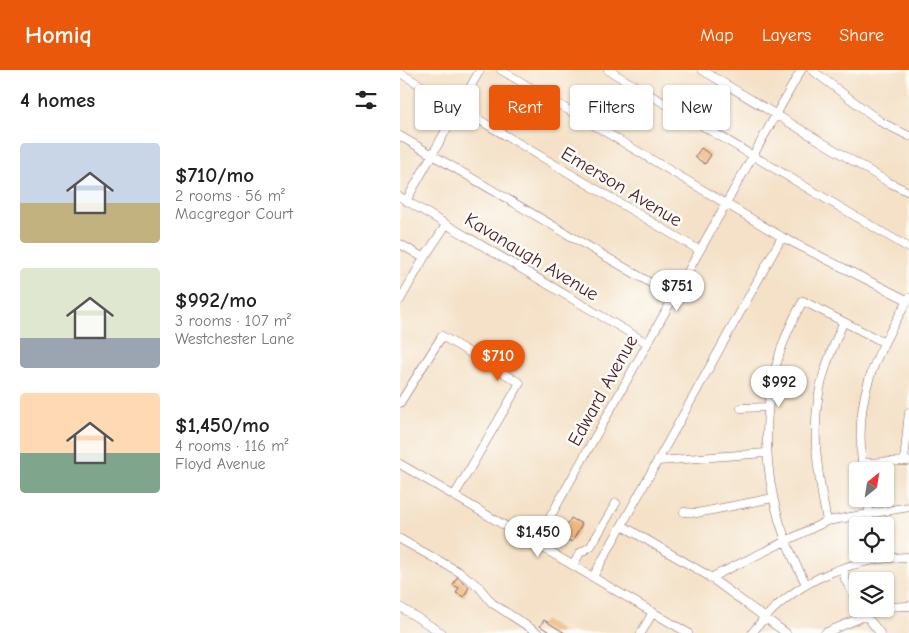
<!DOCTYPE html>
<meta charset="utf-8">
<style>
:root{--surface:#fff;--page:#f6f6f6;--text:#222;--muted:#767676;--accent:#ea580c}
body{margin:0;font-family:"Comic Neue",sans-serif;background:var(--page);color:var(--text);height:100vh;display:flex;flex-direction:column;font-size:19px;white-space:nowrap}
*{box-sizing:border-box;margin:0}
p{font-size:16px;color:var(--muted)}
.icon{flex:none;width:28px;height:28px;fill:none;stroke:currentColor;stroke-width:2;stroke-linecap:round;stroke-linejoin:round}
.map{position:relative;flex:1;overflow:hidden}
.drawer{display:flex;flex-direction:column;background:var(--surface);width:400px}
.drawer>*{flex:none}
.guide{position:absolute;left:15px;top:15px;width:419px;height:45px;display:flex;gap:10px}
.needle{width:32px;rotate:30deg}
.buttons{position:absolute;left:449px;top:392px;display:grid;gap:10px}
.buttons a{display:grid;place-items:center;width:45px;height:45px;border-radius:5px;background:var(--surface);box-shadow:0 1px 4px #0004;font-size:25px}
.price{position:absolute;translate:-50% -42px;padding:0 11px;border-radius:18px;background:#fff;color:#222;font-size:16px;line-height:32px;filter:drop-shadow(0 1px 2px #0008)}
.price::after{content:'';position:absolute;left:50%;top:30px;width:15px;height:11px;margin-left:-8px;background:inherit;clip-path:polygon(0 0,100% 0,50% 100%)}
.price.selected{background:var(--accent);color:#fff}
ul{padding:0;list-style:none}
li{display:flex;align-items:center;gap:15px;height:125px;padding:0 20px}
li span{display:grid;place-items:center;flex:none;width:140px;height:100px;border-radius:5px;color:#555}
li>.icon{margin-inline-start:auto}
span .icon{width:60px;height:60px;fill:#fffc;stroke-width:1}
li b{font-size:21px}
h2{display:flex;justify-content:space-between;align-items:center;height:60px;padding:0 20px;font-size:21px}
.chip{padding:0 18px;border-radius:5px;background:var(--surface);box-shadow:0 1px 4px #0004;font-size:18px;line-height:45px}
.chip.selected{background:var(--accent);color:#fff}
header{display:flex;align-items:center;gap:30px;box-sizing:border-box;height:70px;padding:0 25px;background:var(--accent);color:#fff}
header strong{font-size:24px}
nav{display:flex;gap:28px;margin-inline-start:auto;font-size:18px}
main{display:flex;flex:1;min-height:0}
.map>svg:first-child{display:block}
.building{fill:#efb780}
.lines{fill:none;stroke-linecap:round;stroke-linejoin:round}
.minor-casing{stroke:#866362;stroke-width:9}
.minor{stroke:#fff;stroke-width:8}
.labels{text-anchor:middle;stroke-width:5;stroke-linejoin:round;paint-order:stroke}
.street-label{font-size:19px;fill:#4a1f2b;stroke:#fdfcf7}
</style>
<header>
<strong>Homiq</strong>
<nav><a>Map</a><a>Layers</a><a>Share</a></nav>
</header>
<main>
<section class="drawer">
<h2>4 homes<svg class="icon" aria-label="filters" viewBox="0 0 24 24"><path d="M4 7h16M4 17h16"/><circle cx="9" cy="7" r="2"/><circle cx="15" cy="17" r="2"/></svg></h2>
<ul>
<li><span style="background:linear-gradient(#c9d6e8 60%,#c2b280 0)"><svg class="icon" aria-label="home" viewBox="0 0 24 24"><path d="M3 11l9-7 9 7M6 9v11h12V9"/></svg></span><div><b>$710/mo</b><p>2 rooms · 56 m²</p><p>Macgregor Court</p></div></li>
<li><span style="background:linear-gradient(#dfe7d0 70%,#9aa5b1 0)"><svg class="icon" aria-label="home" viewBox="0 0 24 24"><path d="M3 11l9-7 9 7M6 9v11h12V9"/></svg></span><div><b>$992/mo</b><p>3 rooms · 107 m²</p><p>Westchester Lane</p></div></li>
<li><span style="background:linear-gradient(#ffd9b3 60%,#7fa58c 0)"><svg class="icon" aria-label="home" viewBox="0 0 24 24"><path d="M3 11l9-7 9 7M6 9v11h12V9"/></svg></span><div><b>$1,450/mo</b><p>4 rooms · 116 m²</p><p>Floyd Avenue</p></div></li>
</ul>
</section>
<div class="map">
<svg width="509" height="563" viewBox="0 0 509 563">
<rect width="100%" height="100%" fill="#fdfcf7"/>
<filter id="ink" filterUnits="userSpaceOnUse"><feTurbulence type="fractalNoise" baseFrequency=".02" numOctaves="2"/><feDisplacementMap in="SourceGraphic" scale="10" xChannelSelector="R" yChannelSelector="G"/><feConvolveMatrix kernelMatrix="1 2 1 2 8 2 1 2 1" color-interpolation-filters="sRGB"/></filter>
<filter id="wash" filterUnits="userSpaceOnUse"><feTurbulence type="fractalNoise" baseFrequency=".0096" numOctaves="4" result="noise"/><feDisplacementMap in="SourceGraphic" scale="20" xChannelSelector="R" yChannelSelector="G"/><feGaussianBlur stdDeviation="1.12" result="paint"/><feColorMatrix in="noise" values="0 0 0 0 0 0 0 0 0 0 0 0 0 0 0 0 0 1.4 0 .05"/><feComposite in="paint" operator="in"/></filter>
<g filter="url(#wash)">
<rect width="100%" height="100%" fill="#f4e1c7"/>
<g id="blocks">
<path class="building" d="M301 78 311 85 305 94 295 87Z
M171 448 182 454 172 472 161 467Z
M57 507 69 517 64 527 56 523 59 518 53 515Z
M144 550 165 563H151L140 556Z"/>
</g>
</g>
<g filter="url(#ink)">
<use href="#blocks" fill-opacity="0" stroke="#866362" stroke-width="1"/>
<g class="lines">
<g class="minor-casing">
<path id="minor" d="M101 0 382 167 509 231
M208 0 509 178
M302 0 488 112 509 122
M412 0 481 52 509 66
M0 3 299 180
M0 66 273 226
M0 127 247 273
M6 131 80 0
M0 174 24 188
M0 230 24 188 46 155
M0 333 42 266 120 313 54 426
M341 338 368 337
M258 391 366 383
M504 391 509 342
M462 393 508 391
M0 394 288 563
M463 401C453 328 473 290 509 228
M467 429 472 456
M284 442 297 443 373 428
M427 451 509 437
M223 456 307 505 386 563
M0 469 61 503 79 517 92 533 138 563
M135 474 401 0
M173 495 180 483 191 476 216 433
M443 498 445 509 458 534
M193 507 382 167
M310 508 427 451C417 402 409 351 424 303 429 286 436 269 443 253
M406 514C357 426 352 319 403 231L483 272
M0 537 42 563
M485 537 509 536
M461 539 480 563
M241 563 253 542
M352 563C390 513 447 488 509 487
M425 563 481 539"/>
</g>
<use href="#minor" class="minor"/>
</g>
</g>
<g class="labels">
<g class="street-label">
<text transform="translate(222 116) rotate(31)" y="7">Emerson Avenue</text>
<text transform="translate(132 186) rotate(31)" y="7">Kavanaugh Avenue</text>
<text transform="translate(202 320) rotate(-61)" y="7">Edward Avenue</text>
</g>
</g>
</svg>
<div class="buttons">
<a><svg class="needle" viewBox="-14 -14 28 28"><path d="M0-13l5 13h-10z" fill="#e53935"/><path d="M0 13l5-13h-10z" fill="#767676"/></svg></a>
<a><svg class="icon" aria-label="locate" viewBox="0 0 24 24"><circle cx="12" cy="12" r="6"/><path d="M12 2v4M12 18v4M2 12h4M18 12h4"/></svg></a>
<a><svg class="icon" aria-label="layers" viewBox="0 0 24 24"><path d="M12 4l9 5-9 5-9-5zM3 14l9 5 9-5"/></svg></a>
</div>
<b class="price" style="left:277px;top:242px">$751</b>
<b class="price selected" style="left:98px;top:312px">$710</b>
<b class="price" style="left:379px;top:338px">$992</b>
<b class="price" style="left:138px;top:488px">$1,450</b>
<div class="guide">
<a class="chip">Buy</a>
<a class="chip selected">Rent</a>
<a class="chip">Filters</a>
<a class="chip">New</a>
</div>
</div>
</main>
